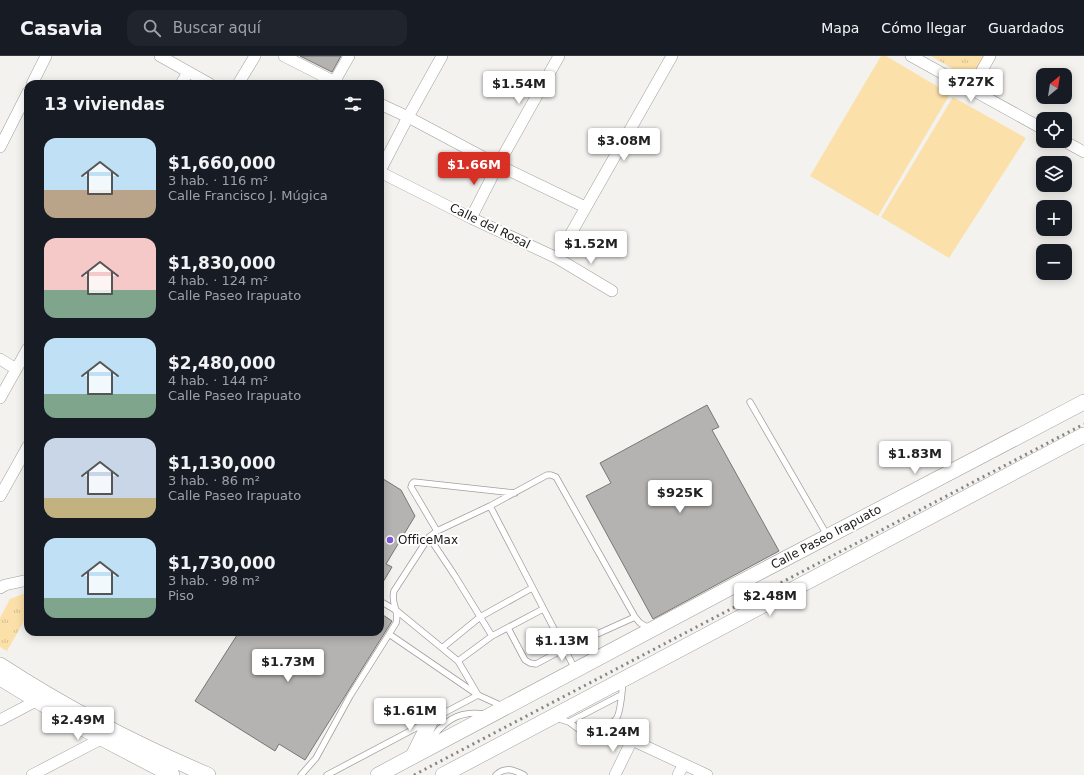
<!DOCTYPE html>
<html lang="es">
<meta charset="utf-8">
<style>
:root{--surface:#171b24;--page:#20242c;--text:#f1f3f6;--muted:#9ea1a6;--line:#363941;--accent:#d93025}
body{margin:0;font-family:"DejaVu Sans",sans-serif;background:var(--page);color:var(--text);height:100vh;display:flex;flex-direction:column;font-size:15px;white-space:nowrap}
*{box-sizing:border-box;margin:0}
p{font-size:13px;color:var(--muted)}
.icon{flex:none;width:22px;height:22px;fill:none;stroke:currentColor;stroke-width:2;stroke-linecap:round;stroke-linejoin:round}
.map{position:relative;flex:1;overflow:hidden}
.details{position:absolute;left:24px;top:24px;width:360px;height:556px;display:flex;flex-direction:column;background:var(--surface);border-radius:12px;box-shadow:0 2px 10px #0003}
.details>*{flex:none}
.needle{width:26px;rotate:30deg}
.buttons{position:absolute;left:1036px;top:12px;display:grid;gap:8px}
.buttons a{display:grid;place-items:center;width:36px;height:36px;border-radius:8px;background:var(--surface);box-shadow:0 2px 10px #0003;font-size:20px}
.price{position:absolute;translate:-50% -34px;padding:0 9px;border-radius:4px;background:#fff;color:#222;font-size:13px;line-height:26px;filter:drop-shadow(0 1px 2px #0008)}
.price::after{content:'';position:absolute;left:50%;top:24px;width:12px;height:9px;margin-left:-6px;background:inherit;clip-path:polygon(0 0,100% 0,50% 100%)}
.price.active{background:var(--accent);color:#fff}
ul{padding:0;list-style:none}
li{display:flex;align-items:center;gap:12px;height:100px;padding:0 20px}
li span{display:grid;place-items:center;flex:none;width:112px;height:80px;border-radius:12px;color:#555}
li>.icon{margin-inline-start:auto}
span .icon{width:48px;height:48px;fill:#fffc;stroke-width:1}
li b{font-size:17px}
h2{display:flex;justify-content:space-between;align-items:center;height:48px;padding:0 20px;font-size:17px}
header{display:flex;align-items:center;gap:24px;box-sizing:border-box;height:56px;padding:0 20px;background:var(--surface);border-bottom:1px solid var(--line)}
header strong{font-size:19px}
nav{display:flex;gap:22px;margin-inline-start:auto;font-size:14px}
.search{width:280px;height:36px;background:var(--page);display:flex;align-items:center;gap:10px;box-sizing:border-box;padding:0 14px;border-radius:12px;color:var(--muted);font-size:15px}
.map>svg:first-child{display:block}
.green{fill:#fce0a9}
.park{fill:url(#park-tufts)}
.building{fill:#b5b3b1;stroke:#787774}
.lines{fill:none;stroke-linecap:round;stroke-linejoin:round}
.lane-casing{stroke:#a19f9d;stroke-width:7}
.street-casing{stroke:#a19f9d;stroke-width:12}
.secondary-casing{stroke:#a19f9d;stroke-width:16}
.lane{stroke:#fff;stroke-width:5.5}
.street{stroke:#fff;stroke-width:11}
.secondary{stroke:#fff;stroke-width:15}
.rail{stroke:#868583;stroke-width:3;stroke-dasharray:2 4;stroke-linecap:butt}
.poi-dot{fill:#805cd6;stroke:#fff;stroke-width:1.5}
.labels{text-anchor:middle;stroke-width:4;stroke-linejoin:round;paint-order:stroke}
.street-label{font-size:12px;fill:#181716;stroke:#fff}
.poi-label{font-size:12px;fill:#181716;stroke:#fff;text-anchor:start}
</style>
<header>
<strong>Casavia</strong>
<div class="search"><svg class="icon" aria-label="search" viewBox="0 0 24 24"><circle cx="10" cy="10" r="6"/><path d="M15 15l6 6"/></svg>Buscar aquí</div>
<nav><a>Mapa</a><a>Cómo llegar</a><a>Guardados</a></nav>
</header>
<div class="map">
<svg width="1084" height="719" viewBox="0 0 1084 719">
<defs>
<pattern id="park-tufts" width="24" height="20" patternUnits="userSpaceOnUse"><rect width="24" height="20" fill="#fce0a9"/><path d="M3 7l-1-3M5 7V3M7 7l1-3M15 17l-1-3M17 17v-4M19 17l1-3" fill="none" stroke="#d7bf91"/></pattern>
</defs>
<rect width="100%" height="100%" fill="#f3f2ef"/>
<path class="green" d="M881 0H886L950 38 878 160 810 120Z
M953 41 1026 82 949 202 881 161Z"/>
<path class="park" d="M931 0H989L975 26Z
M26 537 28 539V558L7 595 0 591V562L10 543Z"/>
<path class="building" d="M300 0H341L332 16Z
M707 349 719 371 712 374 779 495 653 563 586 440 611 427 600 407Z
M380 421 401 434 415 460 386 508 392 511 380 531Z
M380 557 392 565 305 704 279 688 275 695 195 645 239 576H380Z"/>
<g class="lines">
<g class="lane-casing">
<path id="lane" d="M750 346 827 479
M490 450 575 613
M437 475 411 431 412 428 414 426 515 437
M429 481 455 520 492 580
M380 545 397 555 458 605 478 639
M508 572 525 604 530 607 536 608 564 593 635 561
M389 578 478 639 502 650
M442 592 480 561 532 532
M458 605 492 580 543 553
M556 662 569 666 581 675 588 678C597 676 610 670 616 663 621 657 622 634 623 626
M569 666 621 639
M429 687C442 666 458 654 484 658
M301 719 316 702 350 640 396 567C400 555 390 547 394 535L429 481 437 475 490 450 547 419H551L556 421 635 561 640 567 649 572
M327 719 478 639
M496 719C505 710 514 714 524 719"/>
</g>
<g class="street-casing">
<path id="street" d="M160 0 210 28
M284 0 339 28
M911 0 1043 73
M32 28 46 0
M181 28 188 16
M238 28 255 0
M333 28 349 0
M971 34 990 0
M380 48 408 61 498 109 585 151
M1064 85 1084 96
M0 91 28 36
M380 115 408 61 442 0
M380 116 471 162 557 202 612 235
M471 162 498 109 559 0
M557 202 672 0
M0 303 16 313
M0 342 28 292
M0 440 28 390
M0 532 5 529 28 524
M0 664 36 645
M32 719 101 683
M615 719 632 684 707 719
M678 719 684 708"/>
</g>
<g class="secondary-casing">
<path id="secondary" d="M0 609C66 652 135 688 208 719
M0 622 82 672 172 719
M413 700 431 664
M378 719 758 517 1084 346
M443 719 1084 379"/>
</g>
<use href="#lane" class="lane"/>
<use href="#street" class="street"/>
<use href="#secondary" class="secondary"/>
<path class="rail" d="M414 719 1084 368"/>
</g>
<circle class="poi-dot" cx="390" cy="484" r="4"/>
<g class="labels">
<g class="street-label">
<text transform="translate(490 170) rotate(26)" y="4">Calle del Rosal</text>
<text transform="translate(826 481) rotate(-28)" y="4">Calle Paseo Irapuato</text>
</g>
<g class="poi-label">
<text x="398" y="488">OfficeMax</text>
</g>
</g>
</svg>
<div class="buttons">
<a><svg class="needle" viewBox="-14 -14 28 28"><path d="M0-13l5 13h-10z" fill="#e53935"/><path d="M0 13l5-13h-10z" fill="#9ea1a6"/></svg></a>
<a><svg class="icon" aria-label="locate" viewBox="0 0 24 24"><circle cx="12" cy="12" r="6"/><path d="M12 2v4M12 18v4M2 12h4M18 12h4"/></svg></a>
<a><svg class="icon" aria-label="layers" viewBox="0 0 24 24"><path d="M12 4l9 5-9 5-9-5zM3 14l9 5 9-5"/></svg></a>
<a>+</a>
<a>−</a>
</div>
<b class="price" style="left:971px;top:47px">$727K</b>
<b class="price" style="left:519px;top:49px">$1.54M</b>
<b class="price" style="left:624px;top:106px">$3.08M</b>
<b class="price active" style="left:474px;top:130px">$1.66M</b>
<b class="price" style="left:591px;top:209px">$1.52M</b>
<b class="price" style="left:915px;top:419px">$1.83M</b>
<b class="price" style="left:680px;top:458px">$925K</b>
<b class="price" style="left:770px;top:561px">$2.48M</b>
<b class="price" style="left:562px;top:606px">$1.13M</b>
<b class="price" style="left:288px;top:627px">$1.73M</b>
<b class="price" style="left:410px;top:676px">$1.61M</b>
<b class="price" style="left:78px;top:685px">$2.49M</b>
<b class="price" style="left:613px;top:697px">$1.24M</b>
<section class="details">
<h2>13 viviendas<svg class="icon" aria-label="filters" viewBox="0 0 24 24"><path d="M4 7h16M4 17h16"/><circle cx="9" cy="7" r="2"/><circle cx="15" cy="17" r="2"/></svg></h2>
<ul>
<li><span style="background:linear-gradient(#bfe0f5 65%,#b9a48a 0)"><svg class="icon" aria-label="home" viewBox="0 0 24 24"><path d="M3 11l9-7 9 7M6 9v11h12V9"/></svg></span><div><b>$1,660,000</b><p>3 hab. · 116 m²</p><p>Calle Francisco J. Múgica</p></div></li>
<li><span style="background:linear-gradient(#f6c9c9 65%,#7fa58c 0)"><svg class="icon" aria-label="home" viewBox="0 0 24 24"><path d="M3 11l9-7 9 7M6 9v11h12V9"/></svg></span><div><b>$1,830,000</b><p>4 hab. · 124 m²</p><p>Calle Paseo Irapuato</p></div></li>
<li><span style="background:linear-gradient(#bfe0f5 70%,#7fa58c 0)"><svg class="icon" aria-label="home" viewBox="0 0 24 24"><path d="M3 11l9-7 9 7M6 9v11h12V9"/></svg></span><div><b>$2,480,000</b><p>4 hab. · 144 m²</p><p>Calle Paseo Irapuato</p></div></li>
<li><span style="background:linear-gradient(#c9d6e8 75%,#c2b280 0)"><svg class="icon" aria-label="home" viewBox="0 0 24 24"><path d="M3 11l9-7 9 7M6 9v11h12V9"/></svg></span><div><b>$1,130,000</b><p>3 hab. · 86 m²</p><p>Calle Paseo Irapuato</p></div></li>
<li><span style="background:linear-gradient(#bfe0f5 75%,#7fa58c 0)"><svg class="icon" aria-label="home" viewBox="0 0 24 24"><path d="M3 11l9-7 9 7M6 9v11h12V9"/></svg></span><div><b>$1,730,000</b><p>3 hab. · 98 m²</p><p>Piso</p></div></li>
</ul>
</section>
</div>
